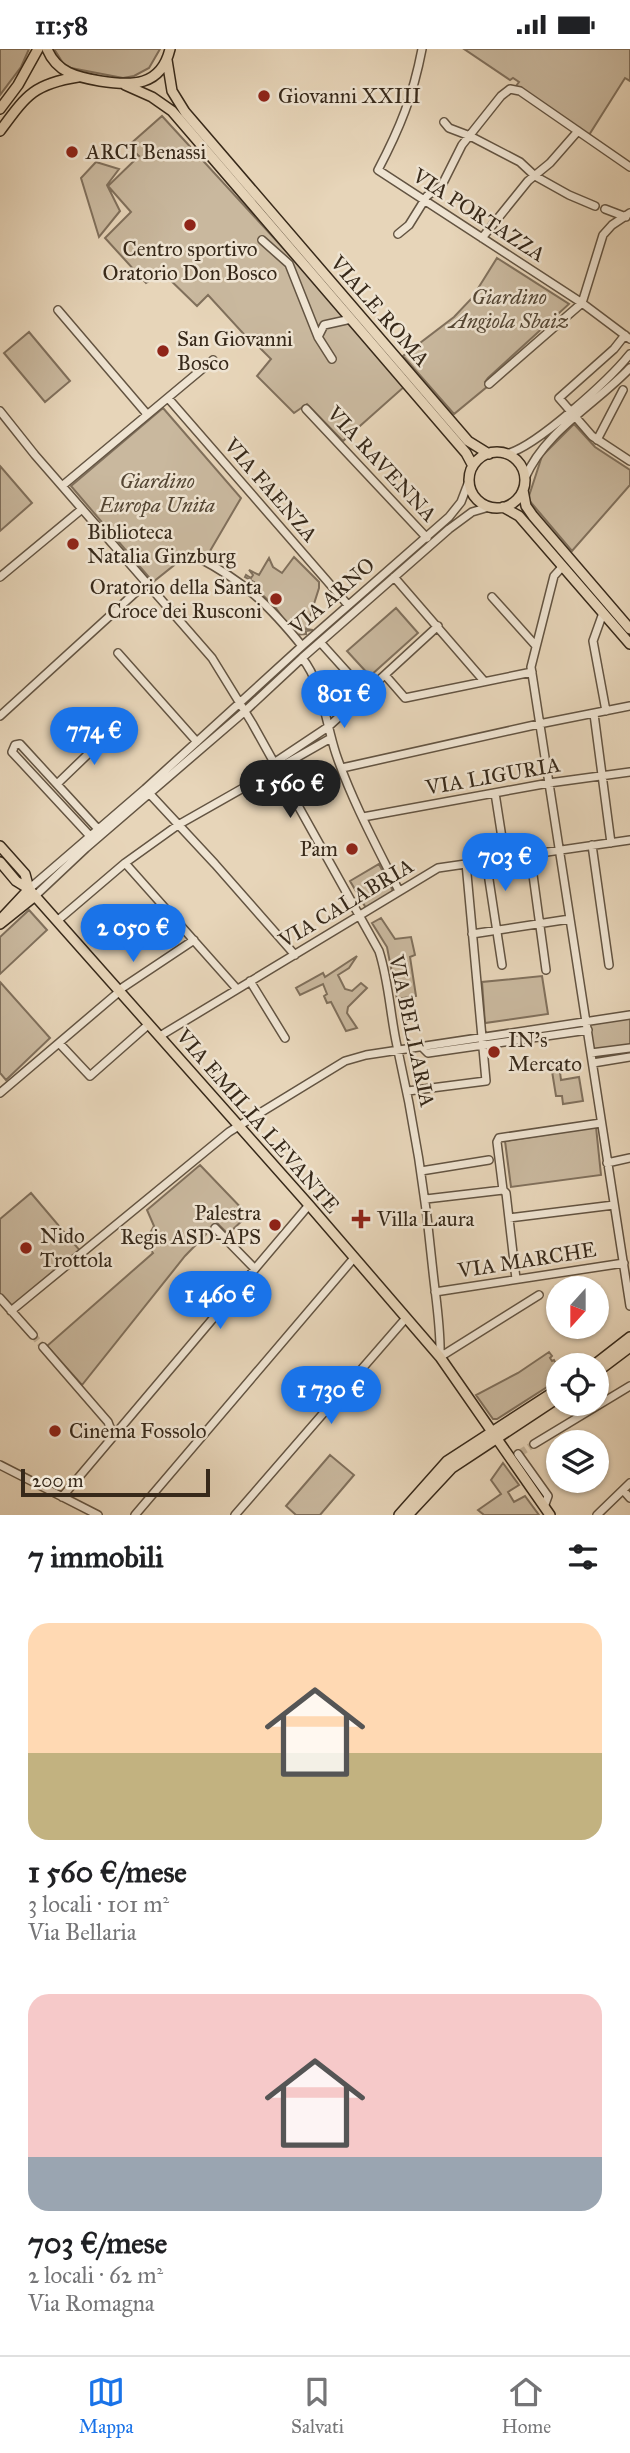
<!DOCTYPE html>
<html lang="it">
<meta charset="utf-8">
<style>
:root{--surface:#fff;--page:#f2f2f2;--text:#202124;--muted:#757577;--line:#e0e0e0;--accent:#1a73e8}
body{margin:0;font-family:"IM FELL Great Primer",serif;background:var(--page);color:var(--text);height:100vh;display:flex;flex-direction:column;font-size:26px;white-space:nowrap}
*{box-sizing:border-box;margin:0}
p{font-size:23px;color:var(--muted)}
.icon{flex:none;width:38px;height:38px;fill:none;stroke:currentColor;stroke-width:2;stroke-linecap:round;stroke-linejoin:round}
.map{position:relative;height:1466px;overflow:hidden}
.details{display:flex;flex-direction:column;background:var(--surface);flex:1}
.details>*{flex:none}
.needle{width:46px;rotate:201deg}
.tools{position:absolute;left:546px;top:1227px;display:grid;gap:14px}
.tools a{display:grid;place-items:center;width:63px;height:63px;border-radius:50%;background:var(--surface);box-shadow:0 2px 5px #0004;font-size:35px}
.scale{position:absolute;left:21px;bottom:18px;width:189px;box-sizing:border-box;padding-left:7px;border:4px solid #37291a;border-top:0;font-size:19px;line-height:24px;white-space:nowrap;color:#37291a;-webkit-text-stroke:5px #efe4d2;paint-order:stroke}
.price{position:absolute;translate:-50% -60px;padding:0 16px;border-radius:24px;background:var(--accent);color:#fff;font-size:23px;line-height:46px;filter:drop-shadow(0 2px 4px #0008)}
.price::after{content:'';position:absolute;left:50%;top:42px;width:21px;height:16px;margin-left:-10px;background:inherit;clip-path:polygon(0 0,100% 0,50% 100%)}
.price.selected{background:#222;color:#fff}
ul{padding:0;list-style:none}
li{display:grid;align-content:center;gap:14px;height:371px;padding:0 28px}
li span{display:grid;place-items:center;height:217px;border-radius:21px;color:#555}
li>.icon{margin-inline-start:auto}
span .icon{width:126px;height:126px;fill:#fffc;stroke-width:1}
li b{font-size:30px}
h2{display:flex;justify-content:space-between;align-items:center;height:84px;padding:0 28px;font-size:30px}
.status{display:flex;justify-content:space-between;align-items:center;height:49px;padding:0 35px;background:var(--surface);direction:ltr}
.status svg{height:19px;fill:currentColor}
.menu{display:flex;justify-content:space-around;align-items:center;height:98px;border-top:2px solid var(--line);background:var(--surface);font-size:19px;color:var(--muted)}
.menu a{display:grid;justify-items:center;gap:4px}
.menu .selected{color:var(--accent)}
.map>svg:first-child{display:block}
.green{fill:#c9b89e;stroke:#80705c;stroke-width:2}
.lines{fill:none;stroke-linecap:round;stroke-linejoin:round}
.minor-tunnel{stroke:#c4b399;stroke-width:7;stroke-dasharray:7 3.5;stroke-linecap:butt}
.minor-casing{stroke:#635442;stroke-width:10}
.major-casing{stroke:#37291a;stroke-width:12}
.minor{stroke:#efe4d2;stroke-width:7}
.major{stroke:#e7d5b9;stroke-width:9}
.poi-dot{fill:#8f2418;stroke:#efe4d2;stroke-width:2.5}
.labels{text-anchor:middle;stroke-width:5;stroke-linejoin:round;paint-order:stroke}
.poi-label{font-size:21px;fill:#37291a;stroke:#efe4d2;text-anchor:start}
.street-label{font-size:21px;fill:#37291a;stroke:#efe4d2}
.park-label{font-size:21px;font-style:italic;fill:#544634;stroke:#efe4d2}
</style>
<div class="status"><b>11:58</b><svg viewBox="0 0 49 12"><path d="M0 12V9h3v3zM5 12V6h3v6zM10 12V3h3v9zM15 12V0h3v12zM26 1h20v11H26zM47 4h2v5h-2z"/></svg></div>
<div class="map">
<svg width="630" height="1466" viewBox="0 0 630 1466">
<rect width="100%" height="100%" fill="#e7d5b9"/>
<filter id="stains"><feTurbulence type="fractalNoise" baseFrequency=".00286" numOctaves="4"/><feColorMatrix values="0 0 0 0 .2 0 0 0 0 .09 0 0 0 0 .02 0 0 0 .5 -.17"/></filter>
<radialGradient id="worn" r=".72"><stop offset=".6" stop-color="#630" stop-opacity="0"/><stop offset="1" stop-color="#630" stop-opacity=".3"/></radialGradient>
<path class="green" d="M0 0H29L21 18 0 46Z
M54 0H160L149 19 134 27 123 29 71 19 63 14Z
M464 0H630V32L625 29 589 86 516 37 519 33 513 29 510 31Z
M162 67 318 237 405 337 343 392 307 355 294 364 257 327 271 310 253 292 258 288 251 293 208 246 197 257 163 224 146 234 105 189 131 163 108 137 139 107 128 97Z
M96 113 119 120 107 136 120 162 99 188 81 129Z
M497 209 569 255 488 329 485 333 488 337 454 365 403 307 454 268 472 249Z
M29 283 70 332 45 353 4 304Z
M163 359 241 449 203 514 187 506 153 533 71 437Z
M574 375 595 398 630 421V436L572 502 528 450 542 407Z
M0 417 32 454 0 482Z
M294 508 319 533V539L306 580 313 581 306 582V585L295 586 275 558 253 537 254 533 245 528 246 526 251 529 253 526 249 521 259 526 269 509 273 518 282 524Z
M396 559 418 584 370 627 347 602Z
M379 815 393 842 366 859 350 832Z
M29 861 47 881 0 925V888Z
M381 869 395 890 411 888 415 906 410 908 416 947 397 950 387 898 372 874Z
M357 907 349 919 338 926 345 940 352 942 361 934 367 939 348 958 347 964 357 979 346 982 331 953 327 954 324 947 327 945 323 935 300 946 296 939 323 924 325 928Z
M542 927 548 965 485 974 482 933Z
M0 933 50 989 6 1031 0 1024Z
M630 966V999L591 1004 586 972Z
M559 1015 561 1031 579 1028 583 1052 563 1055 562 1047H556L551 1016Z
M596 1078 601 1126 511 1138 505 1092Z
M200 1116 248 1166 228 1185 217 1174 185 1207 82 1336 47 1297 153 1204 145 1193 154 1177 147 1161Z
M31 1144 82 1204 11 1262 0 1249V1170Z
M549 1303 552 1307 550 1309 552 1312 554 1311 558 1319V1331L497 1370H493L476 1346 518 1324Z
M330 1406 354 1426 320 1466H296L286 1457Z
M503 1414 519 1436 508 1443 514 1453 525 1447 539 1466H484L478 1461 501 1445 491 1431Z"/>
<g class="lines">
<path class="minor-tunnel" d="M33 1286 43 1298
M520 1404 534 1395"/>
<g class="minor-casing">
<path id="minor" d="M422 0C413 47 400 79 378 121L582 254 630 290
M444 73 449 79 470 87 520 113 535 127 569 146 595 157
M605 160 626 168
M398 185 409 176 427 147 442 136 462 96 501 47 510 40 520 42 630 118
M482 189 528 132 550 114 578 82
M262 191 289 215 318 288
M58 261 146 364
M625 286 614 300 559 349 592 387 630 412
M332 310 318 288 324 276 351 270
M489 335 582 254 603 186 612 176 630 164
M168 349 348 556
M306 360 427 489
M0 362 35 406 212 609 252 674 379 902C389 933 390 965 397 997 414 1072 426 1147 433 1223 436 1251 441 1280 440 1308
M597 391 623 341
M506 405C535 399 610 330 630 305
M525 429C545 382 596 355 630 319
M62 437 213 311
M197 508C245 533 268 555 302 597
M563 517 554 527 531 618 630 1257
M0 528 82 460
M394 528 484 632
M492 548 536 597
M603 564 593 592 606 662
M320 593 365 643
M118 604 197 693
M302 609C322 633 326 675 336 705 352 752 377 798 399 842
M385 626 405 649 532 623
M594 665 611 794
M0 667 147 533
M274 714 328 678 438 577
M342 719 539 675 630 657
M57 735 112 682
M148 743 215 815 295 906
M495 744 505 808
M363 768 549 734 630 723
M90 787 12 703 15 696 20 695 98 780
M592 796 609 916
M530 804 546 921
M486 811 502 916
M125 814 237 940
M29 840 145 740 302 597 449 468 461 453 469 432
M35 847 86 799 244 663 302 609 449 480 472 463 489 458
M57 872 125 814 178 776 331 689
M472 885 570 870
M250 932 285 989
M119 941 194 891
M160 987 438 819 630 791
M59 994 90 1027 149 975
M421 997 428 1004 588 981
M591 1004 630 999
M593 1014 630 1008
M408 1042 486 1032 466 814
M0 1044 120 942
M607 1114 630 1109
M421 1122 489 1111
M426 1150 503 1141
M509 1169 614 1156
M215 1179 255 1220
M516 1230 506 1144 503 1141 497 1093 499 1089 601 1074
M435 1243 624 1214
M0 1249 33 1286
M11 1262 229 1083 345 1012 366 1006 630 966
M43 1298 108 1373 111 1381 110 1388
M440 1308 539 1246
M534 1395 630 1337
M518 1405 548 1447 544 1458
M0 1416 98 1466
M623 1441 630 1449
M62 1448 309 1156
M135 1466 354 1209
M235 1466 406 1269
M597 1466 630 1434"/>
</g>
<g class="major-casing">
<path id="major" d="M47 0C57 24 77 28 100 32 131 37 161 38 170 0
M167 11 172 42 185 63 468 392 489 405
M125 36 152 48 172 62 466 404 473 417
M0 60 18 36 38 0
M0 82C26 47 33 35 78 28
M469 431a28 28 0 1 1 56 0a28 28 0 1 1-56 0Z
M523 441 526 457 533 467 630 580
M503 458 519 467 630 595
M0 797 25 825 29 840
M0 813 16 832 29 840 35 847 309 1156 440 1308 550 1466
M0 871 29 840
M0 875 35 847
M594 1316 630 1288
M597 1323 630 1298
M399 1466 447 1412 558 1340
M408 1466 452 1419 558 1349"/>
</g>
<use href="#minor" class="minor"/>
<use href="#major" class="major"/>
</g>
<g class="poi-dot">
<circle cx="264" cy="47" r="7"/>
<circle cx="72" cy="103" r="7"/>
<circle cx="190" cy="176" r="7"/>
<circle cx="163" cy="302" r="7"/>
<circle cx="73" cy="495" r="7"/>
<circle cx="276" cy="550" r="7"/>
<circle cx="352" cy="800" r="7"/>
<circle cx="494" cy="1003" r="7"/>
<path d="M357.5 1159.5h7v7h7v7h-7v7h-7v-7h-7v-7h7z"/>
<circle cx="275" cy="1176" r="7"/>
<circle cx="26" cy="1199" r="7"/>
<circle cx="55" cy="1382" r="7"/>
</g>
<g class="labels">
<g class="poi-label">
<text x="278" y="54">Giovanni XXIII</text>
<text x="86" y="110">ARCI Benassi</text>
<text x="190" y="207" text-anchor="middle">Centro sportivo<tspan x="190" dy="24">Oratorio Don Bosco</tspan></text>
<text x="177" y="297">San Giovanni<tspan x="177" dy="24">Bosco</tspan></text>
<text x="87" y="490">Biblioteca<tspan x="87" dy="24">Natalia Ginzburg</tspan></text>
<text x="262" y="545" text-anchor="end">Oratorio della Santa<tspan x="262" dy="24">Croce dei Rusconi</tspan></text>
<text x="338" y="807" text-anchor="end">Pam</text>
<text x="508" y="998">IN's<tspan x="508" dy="24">Mercato</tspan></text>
<text x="261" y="1171" text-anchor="end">Palestra<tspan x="261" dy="24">Regis ASD-APS</tspan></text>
<text x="377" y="1177">Villa Laura</text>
<text x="40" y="1194">Nido<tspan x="40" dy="24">Trottola</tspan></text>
<text x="69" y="1389">Cinema Fossolo</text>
</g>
<g class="street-label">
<text transform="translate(479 166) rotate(33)" y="7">VIA PORTAZZA</text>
<text transform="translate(380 262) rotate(49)" y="7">VIALE ROMA</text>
<text transform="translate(382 415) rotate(47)" y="7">VIA RAVENNA</text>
<text transform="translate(271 441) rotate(49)" y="7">VIA FAENZA</text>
<text transform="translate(332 547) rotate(-41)" y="7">VIA ARNO</text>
<text transform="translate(493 727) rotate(-10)" y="7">VIA LIGURIA</text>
<text transform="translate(346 854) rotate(-31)" y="7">VIA CALABRIA</text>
<text transform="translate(412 982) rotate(78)" y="7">VIA BELLARIA</text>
<text transform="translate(258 1072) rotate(49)" y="7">VIA EMILIA LEVANTE</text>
<text transform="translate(527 1211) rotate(-9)" y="7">VIA MARCHE</text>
</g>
<g class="park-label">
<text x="509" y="255">Giardino<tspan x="509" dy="24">Angiola Sbaiz</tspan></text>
<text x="157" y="439">Giardino<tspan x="157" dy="24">Europa Unita</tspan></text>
</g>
</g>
<rect width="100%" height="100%" filter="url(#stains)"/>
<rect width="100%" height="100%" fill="url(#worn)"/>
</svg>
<div class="tools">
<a><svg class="needle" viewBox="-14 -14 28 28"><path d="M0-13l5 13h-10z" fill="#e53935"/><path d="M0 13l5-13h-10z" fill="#757577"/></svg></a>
<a><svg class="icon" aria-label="locate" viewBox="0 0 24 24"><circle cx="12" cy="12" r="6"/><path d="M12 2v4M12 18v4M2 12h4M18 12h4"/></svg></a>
<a><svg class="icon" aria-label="layers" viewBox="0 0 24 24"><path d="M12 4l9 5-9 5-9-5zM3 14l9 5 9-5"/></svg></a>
</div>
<div class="scale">200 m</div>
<b class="price" style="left:344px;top:681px">801 €</b>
<b class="price" style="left:94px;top:718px">774 €</b>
<b class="price selected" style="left:290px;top:771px">1 560 €</b>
<b class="price" style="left:505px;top:844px">703 €</b>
<b class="price" style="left:133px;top:915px">2 050 €</b>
<b class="price" style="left:220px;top:1282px">1 460 €</b>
<b class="price" style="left:331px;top:1377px">1 730 €</b>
</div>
<section class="details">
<h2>7 immobili<svg class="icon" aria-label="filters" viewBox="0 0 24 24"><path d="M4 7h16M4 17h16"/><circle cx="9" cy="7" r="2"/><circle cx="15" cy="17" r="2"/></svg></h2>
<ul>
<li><span style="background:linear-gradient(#ffd9b3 60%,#c2b280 0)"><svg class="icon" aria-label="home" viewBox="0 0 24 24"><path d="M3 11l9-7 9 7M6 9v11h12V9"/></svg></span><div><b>1 560 €/mese</b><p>3 locali · 101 m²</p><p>Via Bellaria</p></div></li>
<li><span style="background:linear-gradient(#f6c9c9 75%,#9aa5b1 0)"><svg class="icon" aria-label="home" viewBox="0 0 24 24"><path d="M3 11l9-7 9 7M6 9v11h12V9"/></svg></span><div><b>703 €/mese</b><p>2 locali · 62 m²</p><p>Via Romagna</p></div></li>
</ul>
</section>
<nav class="menu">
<a class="selected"><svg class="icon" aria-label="map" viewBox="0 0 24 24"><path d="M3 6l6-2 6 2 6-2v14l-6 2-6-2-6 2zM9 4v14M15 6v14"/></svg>Mappa</a>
<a><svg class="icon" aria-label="saved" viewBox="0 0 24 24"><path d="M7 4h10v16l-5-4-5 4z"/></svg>Salvati</a>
<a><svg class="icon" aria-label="home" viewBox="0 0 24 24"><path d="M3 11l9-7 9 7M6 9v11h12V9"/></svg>Home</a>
</nav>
